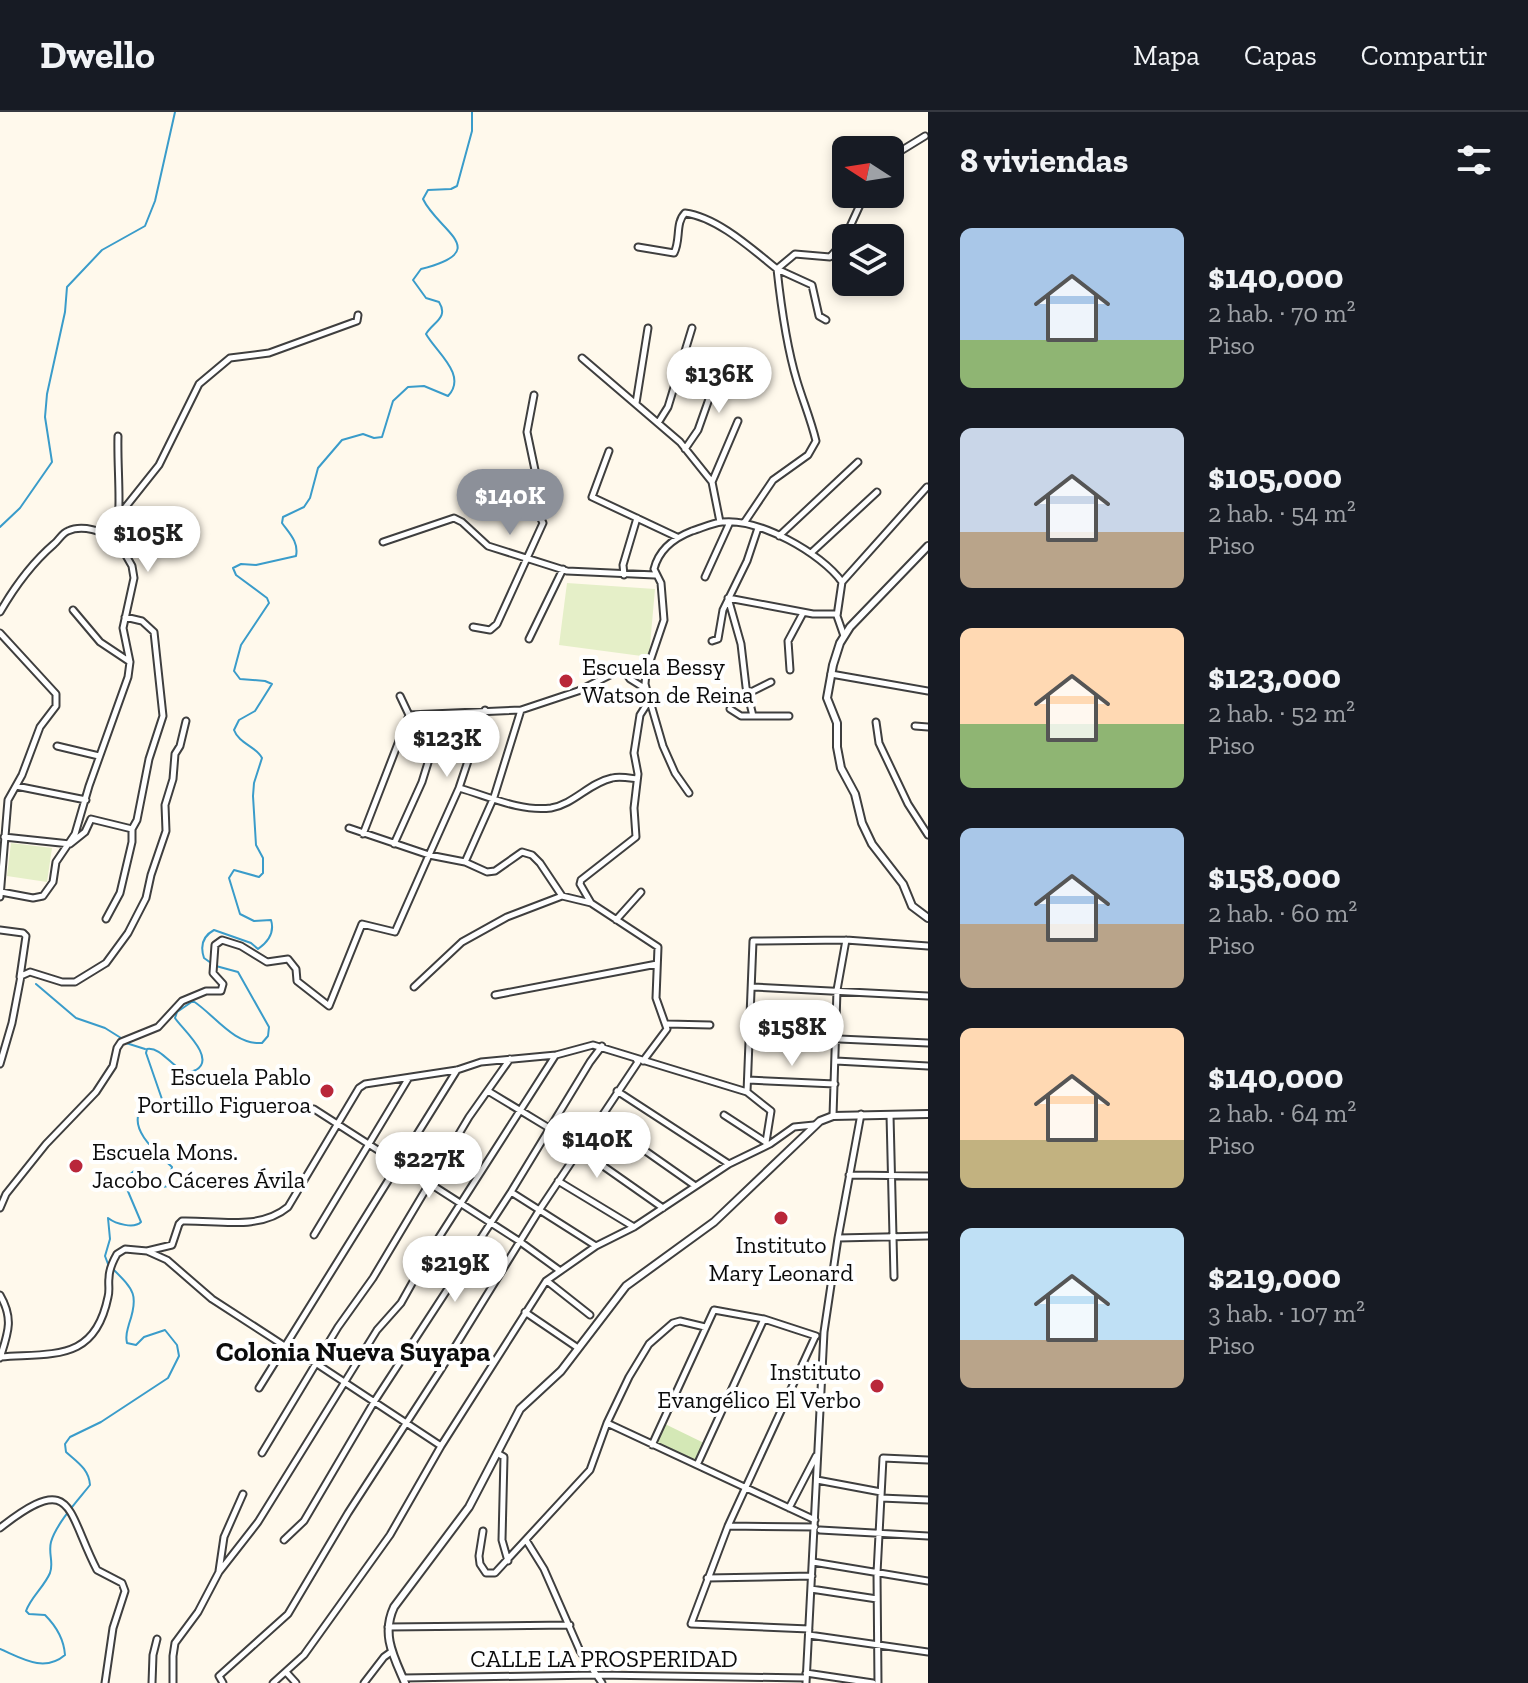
<!DOCTYPE html>
<html lang="es">
<meta charset="utf-8">
<style>
:root{--surface:#171b24;--page:#20242c;--text:#f1f3f6;--muted:#9ea1a6;--line:#363941;--accent:#8c9099}
body{margin:0;font-family:"Zilla Slab",serif;background:var(--page);color:var(--text);height:100vh;display:flex;flex-direction:column;font-size:30px;white-space:nowrap}
*{box-sizing:border-box;margin:0}
p{font-size:26px;color:var(--muted)}
.icon{flex:none;width:44px;height:44px;fill:none;stroke:currentColor;stroke-width:2;stroke-linecap:round;stroke-linejoin:round}
.map{position:relative;flex:1;overflow:hidden}
.sheet{display:flex;flex-direction:column;background:var(--surface);width:600px}
.sheet>*{flex:none}
.needle{width:52px;rotate:282deg}
.buttons{position:absolute;left:832px;top:24px;display:grid;gap:16px}
.buttons a{display:grid;place-items:center;width:72px;height:72px;border-radius:12px;background:var(--surface);box-shadow:0 4px 12px #0003;font-size:40px}
.price{position:absolute;translate:-50% -68px;padding:0 18px;border-radius:28px;background:#fff;color:#222;font-size:26px;line-height:52px;filter:drop-shadow(0 2px 4px #0008)}
.price::after{content:'';position:absolute;left:50%;top:48px;width:24px;height:18px;margin-left:-12px;background:inherit;clip-path:polygon(0 0,100% 0,50% 100%)}
.price.active{background:var(--accent);color:#fff}
ul{padding:0;list-style:none}
li{display:flex;align-items:center;gap:24px;height:200px;padding:0 32px}
li span{display:grid;place-items:center;flex:none;width:224px;height:160px;border-radius:12px;color:#555}
li>.icon{margin-inline-start:auto}
span .icon{width:96px;height:96px;fill:#fffc;stroke-width:1}
li b{font-size:34px}
h2{display:flex;justify-content:space-between;align-items:center;height:96px;padding:0 32px;font-size:34px}
header{display:flex;align-items:center;gap:48px;box-sizing:border-box;height:112px;padding:0 40px;background:var(--surface);border-bottom:2px solid var(--line)}
header strong{font-size:38px}
nav{display:flex;gap:44px;margin-inline-start:auto;font-size:28px}
main{display:flex;flex:1;min-height:0}
.map>svg:first-child{display:block}
.green{fill:#d4e8b6}
.pitch{fill:#e5efc8}
.lines{fill:none;stroke-linecap:round;stroke-linejoin:round}
.stream{stroke:#3a9cca;stroke-width:2}
.minor-casing{stroke:#3f3f3f;stroke-width:9}
.tertiary-casing{stroke:#3f3f3f;stroke-width:10}
.minor{stroke:#fff;stroke-width:5}
.tertiary{stroke:#fff;stroke-width:6}
.poi-dot{fill:#b9273a;stroke:#fff;stroke-width:3}
.labels{text-anchor:middle;stroke-width:8;stroke-linejoin:round;paint-order:stroke}
.poi-label{font-size:24px;fill:#0c0c0c;stroke:#fff;text-anchor:start}
.street-label{font-size:24px;fill:#0c0c0c;stroke:#fff}
.quarter-label{font-size:28px;font-weight:bold;fill:#0c0c0c;stroke:#fff}
</style>
<header>
<strong>Dwello</strong>
<nav><a>Mapa</a><a>Capas</a><a>Compartir</a></nav>
</header>
<main>
<div class="map">
<svg width="928" height="1571" viewBox="0 0 928 1571">
<rect width="100%" height="100%" fill="#fff9ec"/>
<path class="green" d="M665 1312 706 1332 698 1349 656 1330Z"/>
<path class="pitch" d="M567 471 655 477 649 545 559 533Z
M11 731 52 736 47 770 7 764Z"/>
<g class="lines">
<path class="stream" d="M0 415 20 396 52 350 45 305 47 282 65 200 67 175 102 138 145 114 155 89 175 0
M211 851 204 846C200 834 203 824 214 818L251 831 258 837C268 830 275 821 271 808L254 809 240 802 229 766 234 758 259 765 263 761V746L256 733 253 684 254 671 262 646C256 634 239 632 234 618L239 608 255 599 272 572 265 569 240 567 234 559 241 533 269 491 267 486 236 463 233 456 241 452 256 453 296 444C299 430 289 421 282 411L283 405 304 395 310 386 318 356 342 328 363 322 374 326 382 325 393 289 408 275 424 274 448 284C468 263 436 240 426 222 433 210 449 206 439 190L426 186 413 168 421 157C494 139 438 119 423 87L428 78 451 77 457 74 472 19V0
M36 872 76 906 105 916 121 926
M126 931 145 937
M108 1152 105 1144 110 1127 108 1106C116 1112 134 1117 141 1110L127 1077 128 1064 134 1059H140L163 1075 168 1074 172 1055C158 1042 126 1016 142 996L160 998 164 993 146 941 147 937C165 934 177 968 196 958 217 946 181 916 175 906L177 900 193 889C214 902 233 933 262 931L268 924 269 915 238 860 216 854
M0 1537C21 1546 44 1561 65 1543 64 1528 56 1514 45 1503L29 1502 26 1499C31 1485 44 1475 50 1461 54 1451 48 1441 51 1430 56 1412 78 1388 90 1373 89 1357 77 1350 66 1340L65 1332 70 1325 101 1310 168 1266 179 1244 177 1233 165 1218 144 1225 136 1233 127 1231C125 1223 127 1220 129 1212 139 1183 134 1178 113 1157"/>
<g class="minor-casing">
<path id="minor" d="M890 49 899 40 925 24
M638 135 674 141C681 128 675 111 685 101 717 105 752 137 777 157 781 194 786 233 797 269 803 289 811 308 816 329L808 343 773 368 744 411
M826 208 819 204 812 173 777 157 795 142 830 145 842 132 865 82
M582 246 680 330 712 370 720 410
M636 291 648 216
M658 311 668 295 692 216
M685 337 698 318 721 253
M609 339 592 385 677 425
M712 370 738 309
M120 402 159 353 199 272 230 246 269 241 357 209 358 203
M779 424 858 350
M116 426C122 392 117 358 118 324
M383 430 454 406 462 410 488 434 567 459 655 463
M811 441 877 380
M624 463 623 453 637 406
M705 465 730 410
M842 470 927 375
M73 498 100 530 130 550
M0 500C15 474 32 451 54 432 59 428 62 421 68 419 83 412 102 420 116 426L132 454 134 466 123 516 130 550 128 565 89 674 75 722 56 750 53 770 43 784 33 786 1 780
M473 515 490 518 497 512 543 411 535 394V358L527 320 534 283
M0 521 56 582V594L40 615 22 663 8 688 0 785
M529 527 563 457
M712 529 718 527 723 498 747 449 758 416
M790 558 788 529 803 501
M625 560 630 567 646 577
M831 562 928 579
M747 582 771 570
M400 584 409 603
M730 597 741 604H789
M409 603 521 598 578 579 618 559 625 560 648 555
M753 604 746 575 741 532 728 486 813 502H837
M876 610 879 631 908 692 928 723
M915 614 928 615
M57 634 99 644
M16 674 86 688
M459 676C488 684 520 700 551 696 574 692 589 671 612 666 620 664 629 666 637 667
M689 681 675 661 663 634 645 572 646 561 664 508 661 471 654 457C659 437 674 426 692 419 702 416 712 411 722 410 759 406 821 441 842 470L837 504 844 524
M349 716 429 743 459 676 485 598
M363 722 409 603
M4 725 70 732 85 720 91 707 132 717
M394 732 422 670 443 602
M465 750 494 685 521 598
M106 807 120 781 132 730V717L137 708 149 647 163 604 154 520 142 509 125 505
M616 808 641 780
M0 818 23 821 26 824 20 865
M414 875 462 830 507 805 562 784 591 791
M753 875 928 884
M495 883 657 852
M667 912 710 913
M751 923 928 931
M643 949 667 917 656 886 658 835 591 791 580 772 581 768 636 725 634 696 638 662 634 641 640 603 649 589
M836 949 928 954
M0 952 12 911 21 864 30 860 62 870H75L106 851 128 821 146 786 151 763 166 719 165 693 173 667 175 642 180 634 186 609
M748 968 835 972
M488 979 549 1016 663 1096
M617 979 729 1052
M747 980 753 829 846 828 928 834
M314 997 519 1129 559 1158
M724 1003 767 1031
M890 1003 894 1165
M833 1004 837 878 846 828
M600 1007 694 1073
M849 1063 928 1064
M558 1069 634 1115
M511 1080 596 1134
M0 1096 6 1082 46 1032 96 980 113 954 117 936 121 930 158 915 182 889 206 879H221L223 872 213 861 215 833 222 828 241 834 267 850 288 847 296 857 297 869 329 894 362 812 395 820 429 743 465 750 487 760 495 759 522 740 532 743 540 751 562 784
M314 1123 408 967
M838 1126 928 1124
M147 1139 172 1133 179 1112 182 1109C217 1108 259 1119 288 1095L359 976 365 972 457 958 481 950 556 943 593 933 747 980 771 999 766 1030
M547 1169 590 1203
M0 1183C14 1207 8 1221 0 1246
M525 1200 578 1236
M1 1245C55 1241 95 1249 108 1185 110 1178 108 1172 109 1166 109 1157 113 1149 117 1142L125 1137 147 1139 167 1148 212 1187 283 1233 317 1252 441 1334
M259 1276 457 958
M607 1311 815 1408
M652 1333 714 1198 764 1207 816 1224
M262 1341 338 1215 373 1166 469 1005 510 947
M497 1341 504 1345 502 1428 508 1449
M697 1353 764 1207
M817 1368 881 1380
M881 1386 928 1388
M789 1396 816 1344
M728 1414 815 1415
M0 1416C74 1358 66 1398 97 1458L122 1471 125 1479 113 1516 105 1571
M820 1418 928 1424
M483 1419 479 1444 480 1452 486 1461H495L590 1358 607 1311 629 1265 649 1232 673 1211 680 1209 705 1215
M284 1428 304 1409 374 1290 511 1080 590 950 602 934
M526 1428 544 1457 580 1539 602 1571
M813 1450 928 1469
M219 1459 224 1425 243 1382
M707 1466 812 1464
M811 1477 877 1487
M388 1515 570 1513
M809 1517 691 1512 728 1414 815 1225
M809 1523 928 1540
M286 1560 296 1571
M806 1561 873 1571
M403 1566 597 1563 806 1566
M152 1571 153 1543 157 1527
M173 1571V1544L175 1531 198 1500 219 1460 258 1410 377 1218 401 1191 429 1141 555 944
M223 1571 219 1564 288 1502 348 1401 440 1259 540 1097 638 950 636 947
M273 1571 304 1543 390 1423 441 1334 546 1169 596 1134 634 1115 729 1052 770 1032 794 1015 814 1013
M364 1571 384 1545 391 1540
M806 1571 824 1220 838 1126 861 1002
M878 1571 877 1461 883 1346 928 1348"/>
</g>
<g class="tertiary-casing">
<path id="tertiary" d="M928 434 850 515 840 531 833 553 827 586 837 611V635L841 656 855 682 862 711 872 732 903 772 912 794 928 806
M405 1571C394 1545 381 1523 394 1495L469 1395 520 1297 561 1259 626 1174 714 1110 820 1009 833 1004 928 1002"/>
</g>
<use href="#minor" class="minor"/>
<use href="#tertiary" class="tertiary"/>
</g>
<g class="poi-dot">
<circle cx="566" cy="569" r="8"/>
<circle cx="327" cy="979" r="8"/>
<circle cx="76" cy="1054" r="8"/>
<circle cx="781" cy="1106" r="8"/>
<circle cx="877" cy="1274" r="8"/>
</g>
<g class="labels">
<g class="poi-label">
<text x="582" y="563">Escuela Bessy<tspan x="582" dy="28">Watson de Reina</tspan></text>
<text x="311" y="973" text-anchor="end">Escuela Pablo<tspan x="311" dy="28">Portillo Figueroa</tspan></text>
<text x="92" y="1048">Escuela Mons.<tspan x="92" dy="28">Jacobo Cáceres Ávila</tspan></text>
<text x="781" y="1141" text-anchor="middle">Instituto<tspan x="781" dy="28">Mary Leonard</tspan></text>
<text x="861" y="1268" text-anchor="end">Instituto<tspan x="861" dy="28">Evangélico El Verbo</tspan></text>
</g>
<g class="street-label">
<text x="604" y="1555">CALLE LA PROSPERIDAD</text>
</g>
<g class="quarter-label">
<text x="353" y="1249">Colonia Nueva Suyapa</text>
</g>
</g>
</svg>
<div class="buttons">
<a><svg class="needle" viewBox="-14 -14 28 28"><path d="M0-13l5 13h-10z" fill="#e53935"/><path d="M0 13l5-13h-10z" fill="#9ea1a6"/></svg></a>
<a><svg class="icon" aria-label="layers" viewBox="0 0 24 24"><path d="M12 4l9 5-9 5-9-5zM3 14l9 5 9-5"/></svg></a>
</div>
<b class="price" style="left:719px;top:303px">$136K</b>
<b class="price active" style="left:510px;top:425px">$140K</b>
<b class="price" style="left:148px;top:462px">$105K</b>
<b class="price" style="left:447px;top:667px">$123K</b>
<b class="price" style="left:792px;top:956px">$158K</b>
<b class="price" style="left:597px;top:1068px">$140K</b>
<b class="price" style="left:429px;top:1088px">$227K</b>
<b class="price" style="left:455px;top:1192px">$219K</b>
</div>
<section class="sheet">
<h2>8 viviendas<svg class="icon" aria-label="filters" viewBox="0 0 24 24"><path d="M4 7h16M4 17h16"/><circle cx="9" cy="7" r="2"/><circle cx="15" cy="17" r="2"/></svg></h2>
<ul>
<li><span style="background:linear-gradient(#a9c7e8 70%,#8fb573 0)"><svg class="icon" aria-label="home" viewBox="0 0 24 24"><path d="M3 11l9-7 9 7M6 9v11h12V9"/></svg></span><div><b>$140,000</b><p>2 hab. · 70 m²</p><p>Piso</p></div></li>
<li><span style="background:linear-gradient(#c9d6e8 65%,#b9a48a 0)"><svg class="icon" aria-label="home" viewBox="0 0 24 24"><path d="M3 11l9-7 9 7M6 9v11h12V9"/></svg></span><div><b>$105,000</b><p>2 hab. · 54 m²</p><p>Piso</p></div></li>
<li><span style="background:linear-gradient(#ffd9b3 60%,#8fb573 0)"><svg class="icon" aria-label="home" viewBox="0 0 24 24"><path d="M3 11l9-7 9 7M6 9v11h12V9"/></svg></span><div><b>$123,000</b><p>2 hab. · 52 m²</p><p>Piso</p></div></li>
<li><span style="background:linear-gradient(#a9c7e8 60%,#b9a48a 0)"><svg class="icon" aria-label="home" viewBox="0 0 24 24"><path d="M3 11l9-7 9 7M6 9v11h12V9"/></svg></span><div><b>$158,000</b><p>2 hab. · 60 m²</p><p>Piso</p></div></li>
<li><span style="background:linear-gradient(#ffd9b3 70%,#c2b280 0)"><svg class="icon" aria-label="home" viewBox="0 0 24 24"><path d="M3 11l9-7 9 7M6 9v11h12V9"/></svg></span><div><b>$140,000</b><p>2 hab. · 64 m²</p><p>Piso</p></div></li>
<li><span style="background:linear-gradient(#bfe0f5 70%,#b9a48a 0)"><svg class="icon" aria-label="home" viewBox="0 0 24 24"><path d="M3 11l9-7 9 7M6 9v11h12V9"/></svg></span><div><b>$219,000</b><p>3 hab. · 107 m²</p><p>Piso</p></div></li>
</ul>
</section>
</main>
